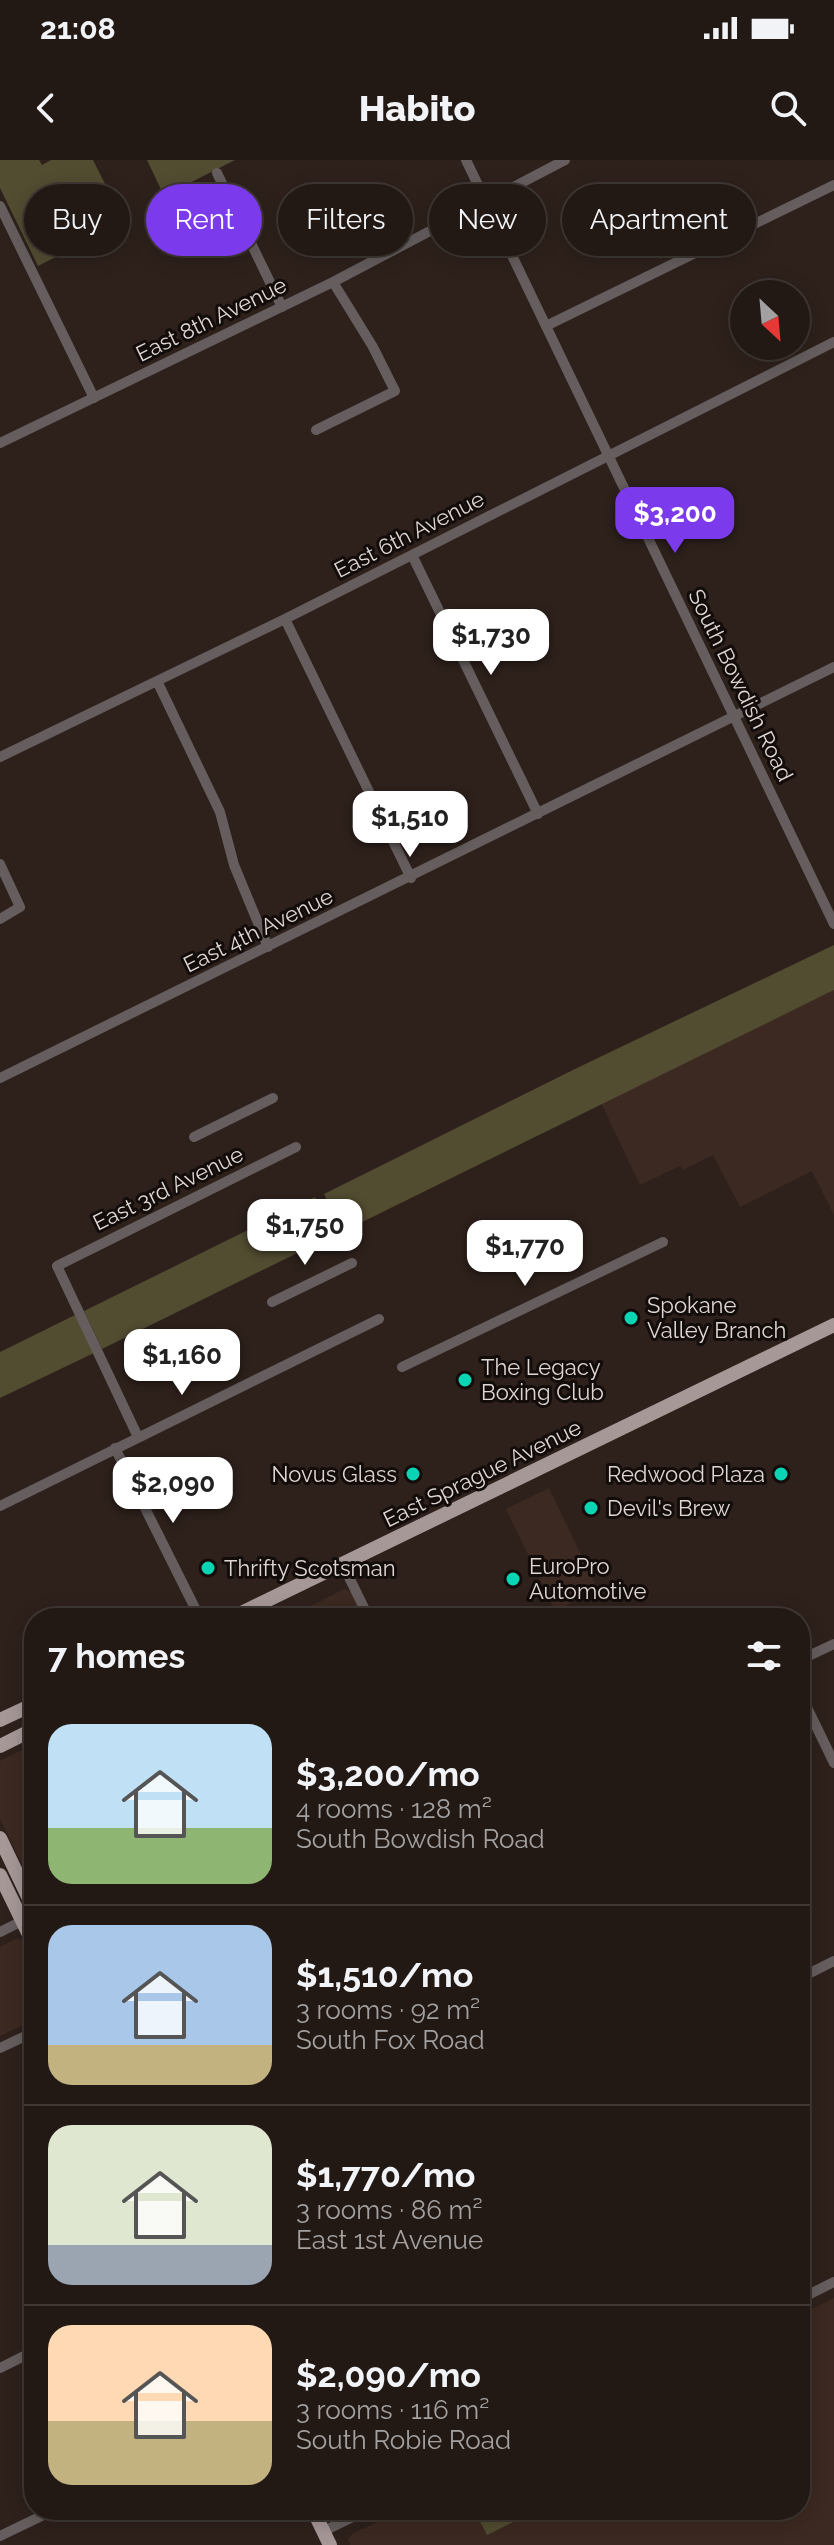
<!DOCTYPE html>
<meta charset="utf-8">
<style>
:root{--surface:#221915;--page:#2e2622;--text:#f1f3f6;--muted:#a2a0a0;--line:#3f3834;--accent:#7c3aed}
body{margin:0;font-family:Raleway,sans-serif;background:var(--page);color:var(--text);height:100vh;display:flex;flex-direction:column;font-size:30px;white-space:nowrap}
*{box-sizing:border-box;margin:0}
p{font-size:26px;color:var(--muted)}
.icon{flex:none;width:44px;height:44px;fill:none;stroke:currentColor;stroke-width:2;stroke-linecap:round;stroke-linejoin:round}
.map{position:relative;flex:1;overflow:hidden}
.panel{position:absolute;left:24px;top:1448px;width:786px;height:912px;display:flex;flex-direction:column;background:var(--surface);border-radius:32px;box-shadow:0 4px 20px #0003,0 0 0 2px var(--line)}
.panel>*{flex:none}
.banner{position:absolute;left:24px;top:24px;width:786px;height:72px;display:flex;gap:16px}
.needle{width:52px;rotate:154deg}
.fabs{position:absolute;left:730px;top:120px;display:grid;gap:16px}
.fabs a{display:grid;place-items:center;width:80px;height:80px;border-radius:50%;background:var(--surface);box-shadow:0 4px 20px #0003,0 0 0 2px var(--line);font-size:40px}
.price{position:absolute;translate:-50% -68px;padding:0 18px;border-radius:16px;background:#fff;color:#222;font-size:26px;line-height:52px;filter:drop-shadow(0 2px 4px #0008)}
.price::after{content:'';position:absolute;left:50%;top:48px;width:24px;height:18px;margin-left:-12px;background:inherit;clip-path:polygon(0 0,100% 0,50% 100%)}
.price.on{background:var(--accent);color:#fff}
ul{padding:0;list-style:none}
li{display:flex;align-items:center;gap:24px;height:200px;padding:0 24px}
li+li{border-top:2px solid var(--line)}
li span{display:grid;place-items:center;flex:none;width:224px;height:160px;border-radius:24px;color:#555}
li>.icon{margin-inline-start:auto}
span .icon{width:96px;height:96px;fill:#fffc;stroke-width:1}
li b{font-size:34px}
h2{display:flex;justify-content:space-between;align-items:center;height:96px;padding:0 24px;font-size:34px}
.pill{padding:0 28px;border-radius:36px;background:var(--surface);box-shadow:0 4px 20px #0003,0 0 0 2px var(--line);font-size:28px;line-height:72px}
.pill.on{background:var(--accent);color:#fff}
.status{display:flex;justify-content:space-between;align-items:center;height:56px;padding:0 40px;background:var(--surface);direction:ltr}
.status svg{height:22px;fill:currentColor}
header{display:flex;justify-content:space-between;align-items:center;height:104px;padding:0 24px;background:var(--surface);font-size:36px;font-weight:800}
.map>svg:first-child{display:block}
.built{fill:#3c2921}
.green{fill:#524c31}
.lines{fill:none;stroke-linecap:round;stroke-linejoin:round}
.minor{stroke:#665e5e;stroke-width:10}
.major{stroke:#a79898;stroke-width:14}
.poi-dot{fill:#09d5b5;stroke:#120c0a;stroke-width:3}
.labels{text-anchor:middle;stroke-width:6;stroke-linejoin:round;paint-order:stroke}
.street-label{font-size:22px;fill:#dfd6d3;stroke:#120c0a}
.poi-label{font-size:22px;fill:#dfd6d3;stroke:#120c0a;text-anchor:start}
</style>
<div class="status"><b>21:08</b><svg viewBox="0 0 49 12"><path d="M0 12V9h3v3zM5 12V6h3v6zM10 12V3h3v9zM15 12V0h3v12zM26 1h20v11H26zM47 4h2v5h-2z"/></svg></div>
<header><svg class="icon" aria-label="back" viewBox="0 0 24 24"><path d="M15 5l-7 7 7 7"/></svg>Habito<svg class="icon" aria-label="search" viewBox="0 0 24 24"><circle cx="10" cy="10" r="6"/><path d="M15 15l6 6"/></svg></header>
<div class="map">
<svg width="834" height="2385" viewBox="0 0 834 2385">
<rect width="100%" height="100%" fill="#2e211c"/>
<path class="built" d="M834 830V1055L812 1011 740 1047 713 995 683 1010 680 1006 640 1025 601 943Z
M549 1328 598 1430 555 1451 506 1349Z
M344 1429 353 1433 365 1458H287Z
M34 1584V1729L0 1659V1601Z
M17 1778 24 1781 34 1801V1860L0 1876V1787Z
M834 2138V2385H350L348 2379 352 2374 402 2350H800V2155Z"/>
<path class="green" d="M0 0H39L42 5 51 0H93L124 62 38 106 0 28Z
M147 0H235L164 36Z
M834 785V830L342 1072 324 1034 579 907Z
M315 1037 334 1075 102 1189 84 1151Z
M75 1155 94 1193 0 1238V1192Z
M474 2350H537L487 2375Z"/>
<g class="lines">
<path class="minor" d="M466 0 834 764
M217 13 282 147
M0 46 94 238
M546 166 834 25
M316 270 395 231 373 187 333 122
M0 283 333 122 565 0
M412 395 538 654
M285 459 411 718
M157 521 220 652 234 705 268 787
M0 597 285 459 834 182
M0 704 20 747 0 759
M0 918 834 507
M194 977 273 938
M272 1142 352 1103
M402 1207 663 1082
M138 1277 57 1106 296 987
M115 1288 200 1458
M0 1346 379 1159
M343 1405 369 1458
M800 1500 834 1484
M800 1533 834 1603
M0 1772 22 1761
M800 1818 834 1801
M0 1888 34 1872
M800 2139 834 2122
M0 2208 34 2191
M324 2371 367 2350
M0 2376 54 2350"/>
<path class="major" d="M231 1458 834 1165
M0 1560 34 1544
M0 1586 34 1569
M0 1678 34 1749
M0 1715 34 1785
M313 2350 330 2385"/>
</g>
<g class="poi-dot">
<circle cx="631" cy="1158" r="8"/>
<circle cx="465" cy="1220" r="8"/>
<circle cx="413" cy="1314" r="8"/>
<circle cx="781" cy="1314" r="8"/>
<circle cx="591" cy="1348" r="8"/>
<circle cx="208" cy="1408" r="8"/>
<circle cx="513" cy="1419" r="8"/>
</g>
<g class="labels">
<g class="street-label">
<text transform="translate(211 159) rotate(-26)" y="8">East 8th Avenue</text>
<text transform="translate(409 374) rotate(-27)" y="8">East 6th Avenue</text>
<text transform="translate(741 525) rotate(64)" y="8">South Bowdish Road</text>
<text transform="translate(258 770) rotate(-26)" y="8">East 4th Avenue</text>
<text transform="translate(168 1028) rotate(-26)" y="8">East 3rd Avenue</text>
<text transform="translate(482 1313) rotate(-26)" y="8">East Sprague Avenue</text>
</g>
<g class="poi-label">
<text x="647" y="1153">Spokane<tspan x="647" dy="25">Valley Branch</tspan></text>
<text x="481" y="1215">The Legacy<tspan x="481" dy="25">Boxing Club</tspan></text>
<text x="397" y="1322" text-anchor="end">Novus Glass</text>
<text x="765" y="1322" text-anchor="end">Redwood Plaza</text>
<text x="607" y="1356">Devil's Brew</text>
<text x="529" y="1414">EuroPro<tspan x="529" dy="25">Automotive</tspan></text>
<text x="224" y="1416">Thrifty Scotsman</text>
</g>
</g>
</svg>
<div class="fabs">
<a><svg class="needle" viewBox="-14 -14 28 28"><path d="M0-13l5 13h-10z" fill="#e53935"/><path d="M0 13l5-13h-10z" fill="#a2a0a0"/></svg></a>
</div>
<b class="price on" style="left:675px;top:395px">$3,200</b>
<b class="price" style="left:491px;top:517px">$1,730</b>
<b class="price" style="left:410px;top:699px">$1,510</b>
<b class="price" style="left:305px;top:1107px">$1,750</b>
<b class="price" style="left:525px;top:1128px">$1,770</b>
<b class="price" style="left:182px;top:1237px">$1,160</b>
<b class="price" style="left:173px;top:1365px">$2,090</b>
<div class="banner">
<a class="pill">Buy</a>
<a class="pill on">Rent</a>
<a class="pill">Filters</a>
<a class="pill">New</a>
<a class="pill">Apartment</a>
</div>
<section class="panel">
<h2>7 homes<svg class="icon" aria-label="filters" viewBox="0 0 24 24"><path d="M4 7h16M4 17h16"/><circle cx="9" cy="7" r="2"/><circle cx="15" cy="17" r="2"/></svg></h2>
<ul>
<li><span style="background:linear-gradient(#bfe0f5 65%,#8fb573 0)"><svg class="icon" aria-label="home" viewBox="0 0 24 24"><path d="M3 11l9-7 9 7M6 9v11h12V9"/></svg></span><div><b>$3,200/mo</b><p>4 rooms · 128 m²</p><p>South Bowdish Road</p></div></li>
<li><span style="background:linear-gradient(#a9c7e8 75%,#c2b280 0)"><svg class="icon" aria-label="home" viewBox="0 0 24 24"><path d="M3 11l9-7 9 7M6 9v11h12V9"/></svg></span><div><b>$1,510/mo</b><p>3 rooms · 92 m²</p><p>South Fox Road</p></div></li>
<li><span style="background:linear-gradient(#dfe7d0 75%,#9aa5b1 0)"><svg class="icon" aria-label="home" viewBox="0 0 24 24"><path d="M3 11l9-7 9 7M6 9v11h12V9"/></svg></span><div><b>$1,770/mo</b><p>3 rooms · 86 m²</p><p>East 1st Avenue</p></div></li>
<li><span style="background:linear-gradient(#ffd9b3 60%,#c2b280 0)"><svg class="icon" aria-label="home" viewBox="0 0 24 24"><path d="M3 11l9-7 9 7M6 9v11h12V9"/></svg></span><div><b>$2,090/mo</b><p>3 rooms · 116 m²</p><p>South Robie Road</p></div></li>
</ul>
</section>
</div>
